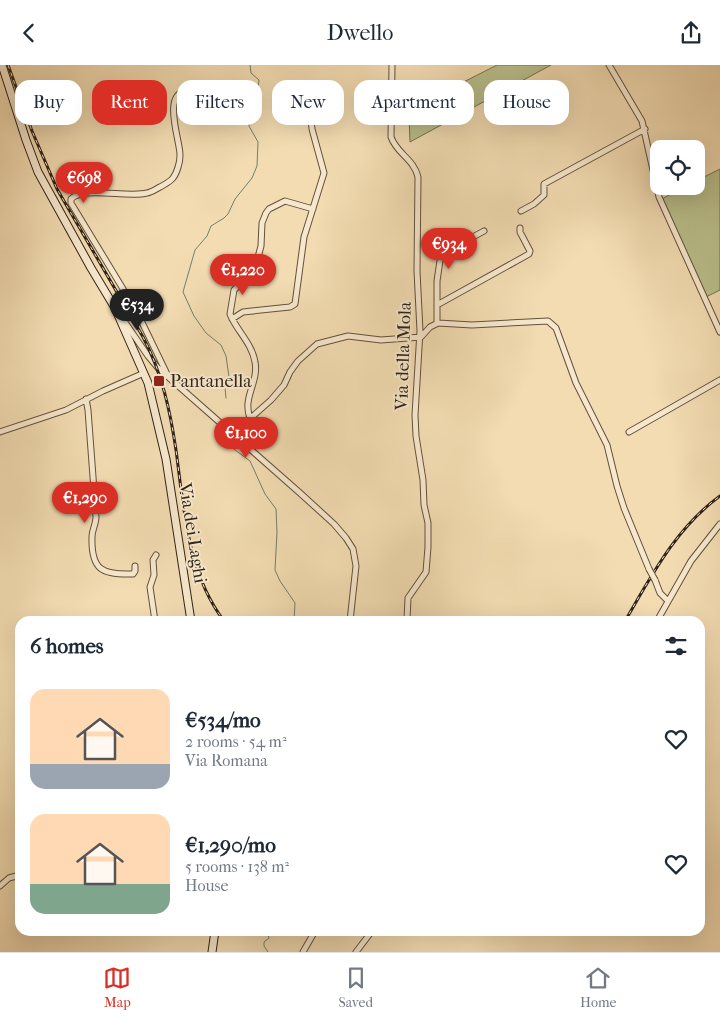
<!DOCTYPE html>
<meta charset="utf-8">
<style>
:root{--surface:#fff;--page:#f6f6f7;--text:#1f2937;--muted:#747a83;--line:#e0e1e3;--accent:#d93025}
body{margin:0;font-family:"IM FELL French Canon",serif;background:var(--page);color:var(--text);height:100vh;display:flex;flex-direction:column;font-size:19px;white-space:nowrap}
*{box-sizing:border-box;margin:0}
p{font-size:16px;color:var(--muted)}
.icon{flex:none;width:28px;height:28px;fill:none;stroke:currentColor;stroke-width:2;stroke-linecap:round;stroke-linejoin:round}
.map{position:relative;flex:1;overflow:hidden}
.details{position:absolute;left:15px;top:551px;width:690px;height:320px;display:flex;flex-direction:column;background:var(--surface);border-radius:15px;box-shadow:0 5px 20px #0002}
.details>*{flex:none}
.guide{position:absolute;left:15px;top:15px;width:690px;height:45px;display:flex;gap:10px}
.fabs{position:absolute;left:650px;top:75px;display:grid;gap:10px}
.fabs a{display:grid;place-items:center;width:55px;height:55px;border-radius:10px;background:var(--surface);box-shadow:0 5px 20px #0002;font-size:25px}
.price{position:absolute;translate:-50% -42px;padding:0 11px;border-radius:18px;background:var(--accent);color:#fff;font-size:16px;line-height:32px;filter:drop-shadow(0 1px 2px #0008)}
.price::after{content:'';position:absolute;left:50%;top:30px;width:15px;height:11px;margin-left:-8px;background:inherit;clip-path:polygon(0 0,100% 0,50% 100%)}
.price.active{background:#222;color:#fff}
ul{padding:0;list-style:none}
li{display:flex;align-items:center;gap:15px;height:125px;padding:0 15px}
li span{display:grid;place-items:center;flex:none;width:140px;height:100px;border-radius:15px;color:#555}
li>.icon{margin-inline-start:auto}
span .icon{width:60px;height:60px;fill:#fffc;stroke-width:1}
li b{font-size:21px}
h2{display:flex;justify-content:space-between;align-items:center;height:60px;padding:0 15px;font-size:21px}
.pill{padding:0 18px;border-radius:15px;background:var(--surface);box-shadow:0 5px 20px #0002;font-size:18px;line-height:45px}
.pill.active{background:var(--accent);color:#fff}
header{display:flex;justify-content:space-between;align-items:center;height:65px;padding:0 15px;background:var(--surface);font-size:22px;font-weight:600}
.menu{display:flex;justify-content:space-around;align-items:center;height:70px;border-top:1px solid var(--line);background:var(--surface);font-size:14px;color:var(--muted)}
.menu a{display:grid;justify-items:center;gap:2px}
.menu .active{color:var(--accent)}
.map>svg:first-child{display:block}
.green{fill:#bac08c;stroke:#757252}
.lines{fill:none;stroke-linecap:round;stroke-linejoin:round}
.stream{stroke:#717f6d;stroke-width:1}
.minor-casing{stroke:#61513e;stroke-width:7}
.secondary-casing{stroke:#302317;stroke-width:9}
.minor{stroke:#f7e8cd;stroke-width:5}
.secondary{stroke:#f7e8cd;stroke-width:7}
.rail-casing{stroke:#302317;stroke-width:3}
.rail{stroke:#f7e8cd;stroke-width:1;stroke-dasharray:4;stroke-linecap:butt}
.minor-bridge-casing{stroke:#61513e;stroke-width:7;stroke-linecap:butt}
.minor-bridge{stroke:#f7e8cd;stroke-width:5}
.poi-dot{fill:#8f2418;stroke:#f7e8cd;stroke-width:2}
.labels{text-anchor:middle;stroke-width:4;stroke-linejoin:round;paint-order:stroke}
.street-label{font-size:18px;fill:#302317;stroke:#f7e8cd}
.poi-label{font-size:18px;fill:#302317;stroke:#f7e8cd;text-anchor:start}
</style>
<header><svg class="icon" aria-label="back" viewBox="0 0 24 24"><path d="M15 5l-7 7 7 7"/></svg>Dwello<svg class="icon" aria-label="share" viewBox="0 0 24 24"><path d="M12 15V3M7 8l5-5 5 5M5 13v7h14v-7"/></svg></header>
<div class="map">
<svg width="720" height="887" viewBox="0 0 720 887">
<rect width="100%" height="100%" fill="#f3dcb2"/>
<filter id="stains"><feTurbulence type="fractalNoise" baseFrequency=".004" numOctaves="4"/><feColorMatrix values="0 0 0 0 .2 0 0 0 0 .09 0 0 0 0 .02 0 0 0 .5 -.17"/></filter>
<radialGradient id="worn" r=".72"><stop offset=".6" stop-color="#630" stop-opacity="0"/><stop offset="1" stop-color="#630" stop-opacity=".3"/></radialGradient>
<path class="green" d="M497 0H551L410 77 409 52 434 17 440 29Z
M720 104V225L704 233 660 135 686 121H696V116Z"/>
<g class="lines">
<path class="stream" d="M226 333 225 323 229 316V312L226 291 221 280 206 268 194 251 183 227 195 185 207 171 211 161 224 153 228 149 235 134 252 113 257 101 258 77 249 61 250 44 257 33 259 15 251 8 250 0
M224 368V375L227 379 250 396 265 429 276 444 277 467 275 505 280 516 295 538 294 556
M267 866 269 873 264 877V881L268 887"/>
<g class="minor-casing">
<path id="minor" d="M392 0 391 72C397 89 414 94 418 112L417 206 420 266 415 350 416 371 423 415 424 440 428 458V482L426 507 408 533 407 554
M609 0 642 56 659 132 720 267
M521 146 534 139 544 130V119L645 64
M437 240 529 189 530 186 520 167V163
M122 253 148 291 158 303 300 428 334 459 346 473 353 484 356 501 350 556
M232 254 243 247 290 242 295 239 304 172 324 108 312 64 310 45
M437 258V216L441 189 484 166
M167 309 137 247 71 138V134C83 121 128 133 147 128 152 127 156 124 160 122 165 119 170 117 173 113 177 108 180 97 180 91 181 76 158 22 193 26
M86 334 88 345 96 452C96 459 92 465 92 472 91 505 102 510 133 509L135 506V501
M250 353C242 333 259 317 255 297 252 278 236 265 230 249L234 225 253 206 257 196 261 181 262 158 266 148 269 144 285 136 313 144
M0 367 66 345 103 326 144 308
M229 367 253 351 271 335 284 320 290 307 298 296 317 279 348 271 381 275 421 272 430 262 438 258 472 260 548 256 556 263 576 318 607 380 617 421 624 443 649 504
M629 367 720 315
M655 515 660 528 668 536
M155 556 150 522 154 510 153 495 156 490
M657 556 691 496 720 459
M0 821 9 813 20 810
M303 887 315 866
M356 887 372 866"/>
</g>
<g class="secondary-casing">
<path id="secondary" d="M2 0 26 75 38 107 91 203 115 243 148 318 166 394 191 556
M212 887 215 866"/>
</g>
<use href="#minor" class="minor"/>
<use href="#secondary" class="secondary"/>
<g class="rail-casing">
<path id="rail" d="M8 0 32 66 57 124 143 272C162 308 170 345 176 385 184 444 187 507 224 556
M625 556C652 510 676 463 720 431"/>
</g>
<use href="#rail" class="rail"/>
<g class="minor-bridge-casing">
<path id="minor-bridge" d="M649 504 655 515"/>
</g>
<use href="#minor-bridge" class="minor-bridge"/>
</g>
<rect class="poi-dot" x="153" y="310" width="12" height="12" rx="2.5"/>
<g class="labels">
<g class="street-label">
<text transform="translate(403 291) rotate(-88)" y="6">Via della Mola</text>
<text transform="translate(193 468) rotate(81)" y="6">Via dei Laghi</text>
</g>
<g class="poi-label">
<text x="170" y="322">Pantanella</text>
</g>
</g>
<rect width="100%" height="100%" filter="url(#stains)"/>
<rect width="100%" height="100%" fill="url(#worn)"/>
</svg>
<div class="fabs">
<a><svg class="icon" aria-label="locate" viewBox="0 0 24 24"><circle cx="12" cy="12" r="6"/><path d="M12 2v4M12 18v4M2 12h4M18 12h4"/></svg></a>
</div>
<b class="price" style="left:84px;top:139px">€698</b>
<b class="price" style="left:449px;top:205px">€934</b>
<b class="price" style="left:243px;top:231px">€1,220</b>
<b class="price active" style="left:137px;top:266px">€534</b>
<b class="price" style="left:246px;top:394px">€1,100</b>
<b class="price" style="left:85px;top:459px">€1,290</b>
<div class="guide">
<a class="pill">Buy</a>
<a class="pill active">Rent</a>
<a class="pill">Filters</a>
<a class="pill">New</a>
<a class="pill">Apartment</a>
<a class="pill">House</a>
</div>
<section class="details">
<h2>6 homes<svg class="icon" aria-label="filters" viewBox="0 0 24 24"><path d="M4 7h16M4 17h16"/><circle cx="9" cy="7" r="2"/><circle cx="15" cy="17" r="2"/></svg></h2>
<ul>
<li><span style="background:linear-gradient(#ffd9b3 75%,#9aa5b1 0)"><svg class="icon" aria-label="home" viewBox="0 0 24 24"><path d="M3 11l9-7 9 7M6 9v11h12V9"/></svg></span><div><b>€534/mo</b><p>2 rooms · 54 m²</p><p>Via Romana</p></div><svg class="icon" aria-label="heart" viewBox="0 0 24 24"><path d="M12 20l-8-8c-3-5 5-10 8-4 3-6 11-1 8 4z"/></svg></li>
<li><span style="background:linear-gradient(#ffd9b3 70%,#7fa58c 0)"><svg class="icon" aria-label="home" viewBox="0 0 24 24"><path d="M3 11l9-7 9 7M6 9v11h12V9"/></svg></span><div><b>€1,290/mo</b><p>5 rooms · 138 m²</p><p>House</p></div><svg class="icon" aria-label="heart" viewBox="0 0 24 24"><path d="M12 20l-8-8c-3-5 5-10 8-4 3-6 11-1 8 4z"/></svg></li>
</ul>
</section>
</div>
<nav class="menu">
<a class="active"><svg class="icon" aria-label="map" viewBox="0 0 24 24"><path d="M3 6l6-2 6 2 6-2v14l-6 2-6-2-6 2zM9 4v14M15 6v14"/></svg>Map</a>
<a><svg class="icon" aria-label="saved" viewBox="0 0 24 24"><path d="M7 4h10v16l-5-4-5 4z"/></svg>Saved</a>
<a><svg class="icon" aria-label="home" viewBox="0 0 24 24"><path d="M3 11l9-7 9 7M6 9v11h12V9"/></svg>Home</a>
</nav>
